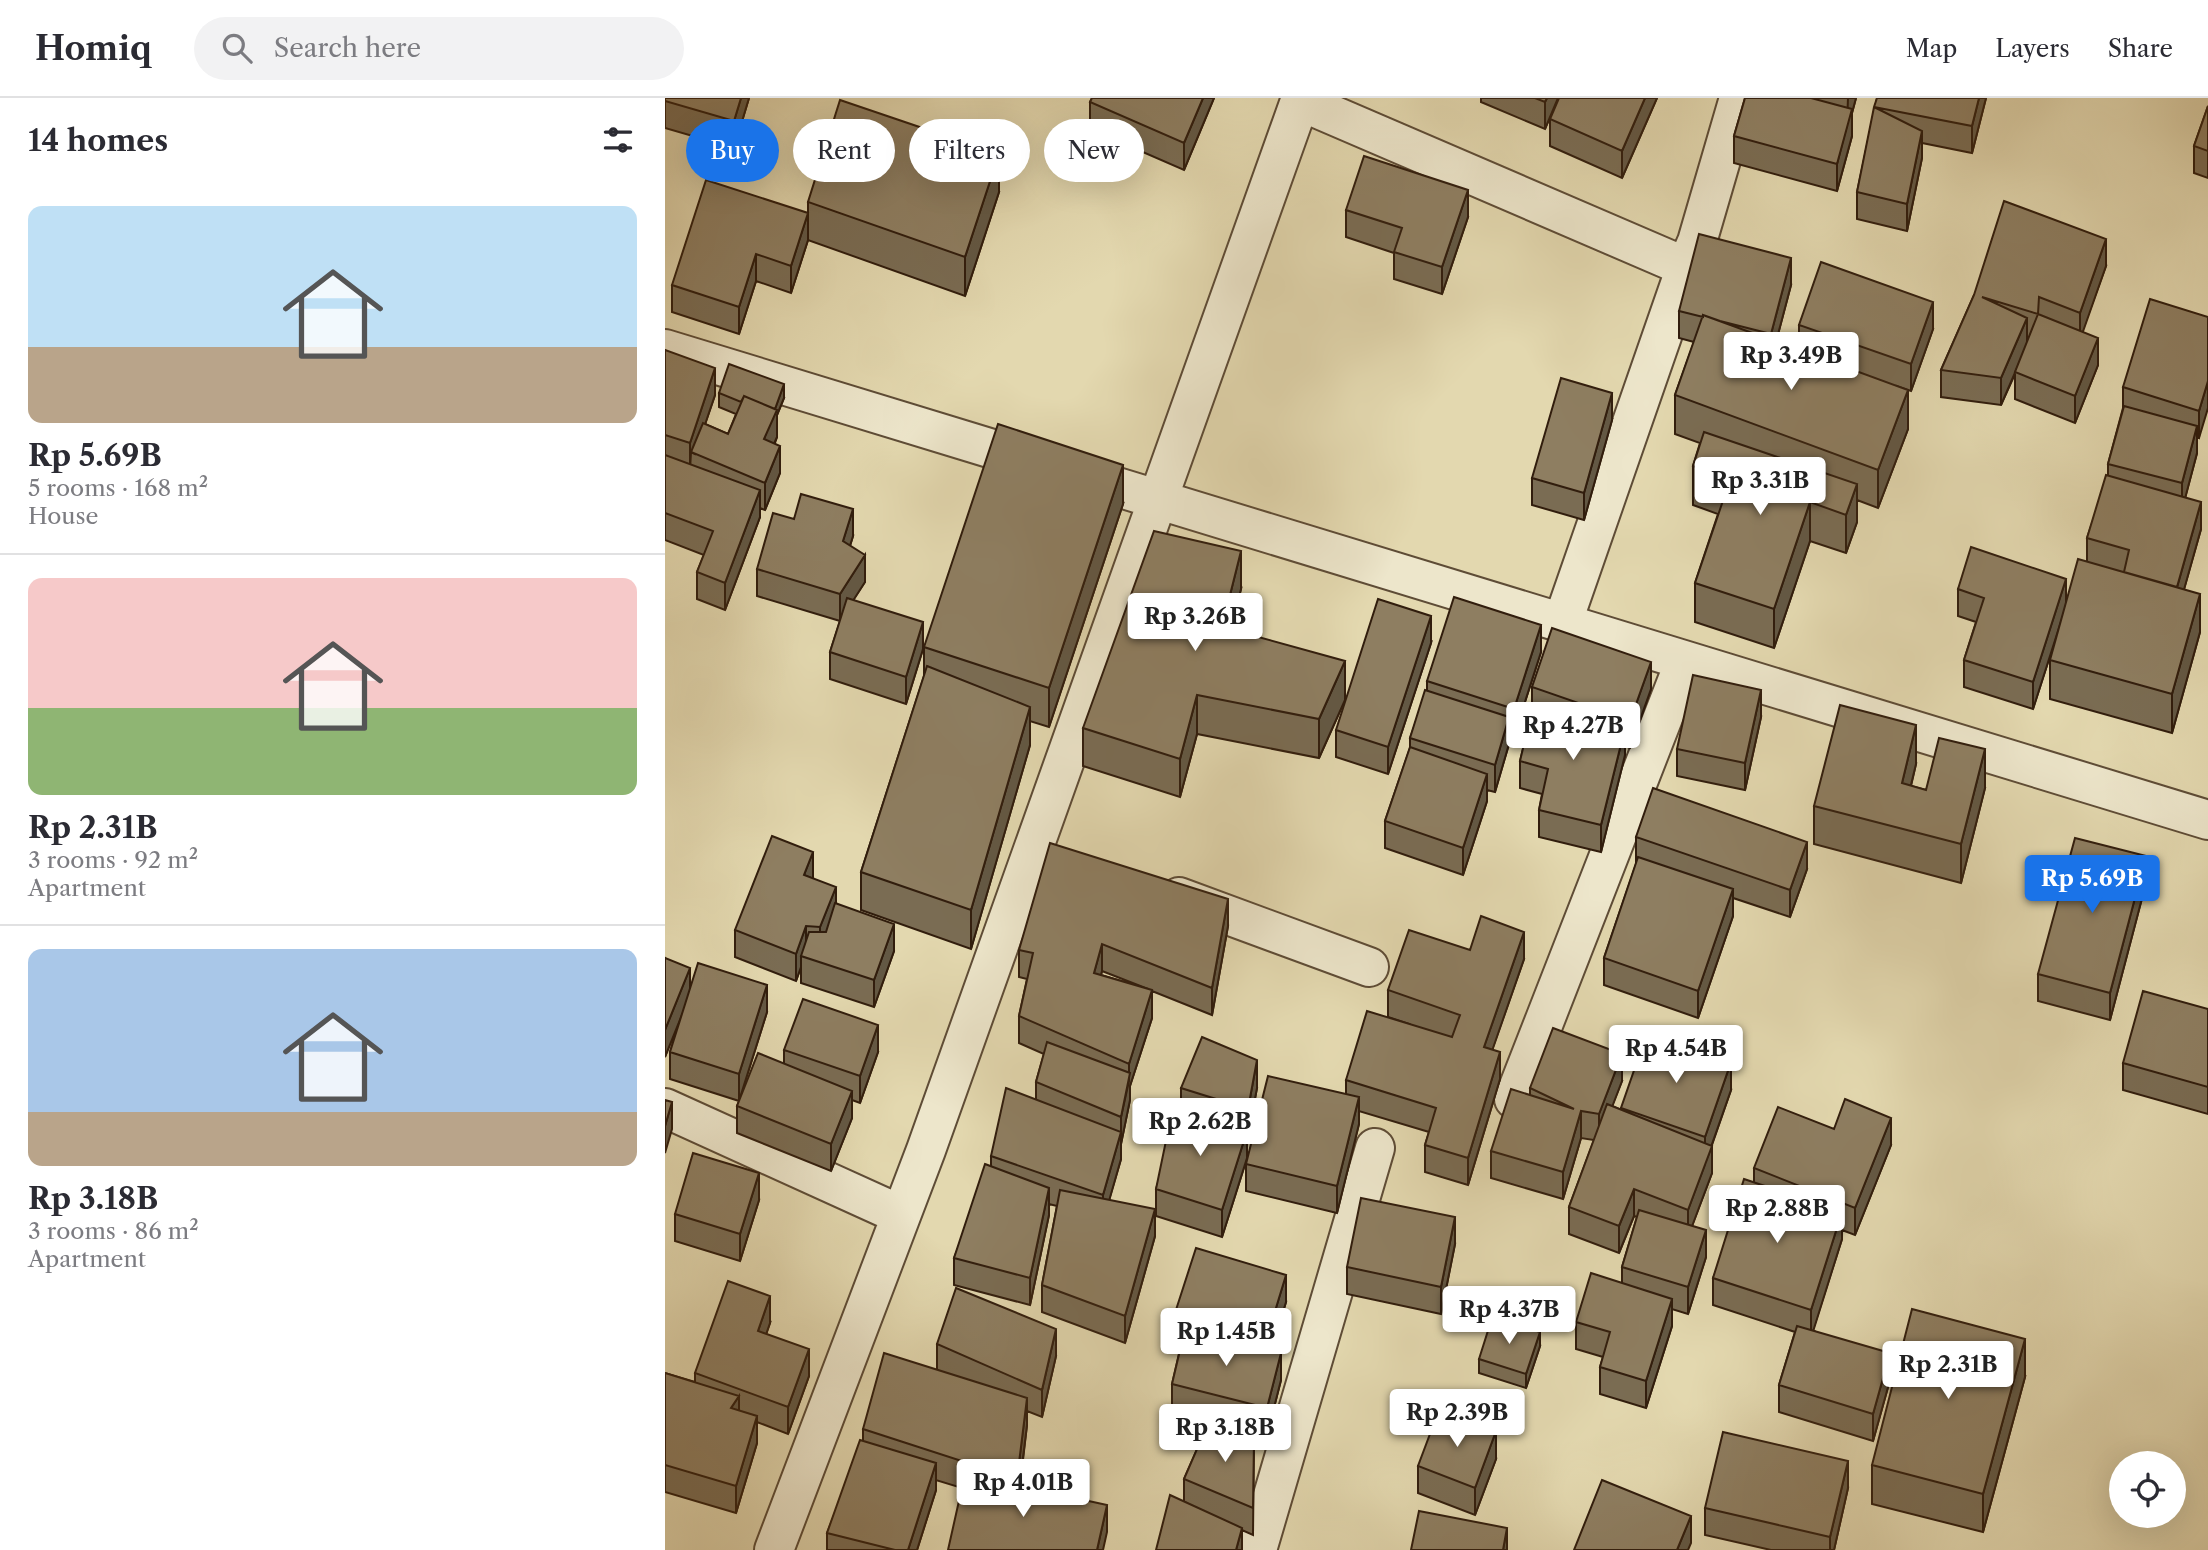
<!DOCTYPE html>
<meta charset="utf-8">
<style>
:root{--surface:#fff;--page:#f2f2f3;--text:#2b2b33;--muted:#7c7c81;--line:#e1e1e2;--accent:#1a73e8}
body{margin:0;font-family:"Libre Caslon Text",serif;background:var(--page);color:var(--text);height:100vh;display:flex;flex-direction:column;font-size:26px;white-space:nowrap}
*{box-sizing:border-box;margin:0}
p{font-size:23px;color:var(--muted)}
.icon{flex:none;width:38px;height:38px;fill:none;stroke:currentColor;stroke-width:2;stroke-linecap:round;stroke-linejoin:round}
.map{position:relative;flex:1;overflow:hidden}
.drawer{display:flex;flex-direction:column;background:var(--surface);width:665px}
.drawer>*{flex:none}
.top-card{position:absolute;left:21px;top:21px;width:665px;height:63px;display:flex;gap:14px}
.tools{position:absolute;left:1444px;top:1353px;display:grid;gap:14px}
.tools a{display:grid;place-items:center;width:77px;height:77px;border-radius:50%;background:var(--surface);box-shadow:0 7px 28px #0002;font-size:35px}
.price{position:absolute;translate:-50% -60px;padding:0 16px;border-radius:7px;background:#fff;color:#222;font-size:23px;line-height:46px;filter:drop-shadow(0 2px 4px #0008)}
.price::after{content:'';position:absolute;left:50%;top:42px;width:21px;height:16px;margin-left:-10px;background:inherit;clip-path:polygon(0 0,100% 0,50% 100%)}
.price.active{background:var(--accent);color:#fff}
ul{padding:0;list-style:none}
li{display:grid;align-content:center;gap:14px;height:371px;padding:0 28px}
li+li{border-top:2px solid var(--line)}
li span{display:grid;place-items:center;height:217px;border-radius:14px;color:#555}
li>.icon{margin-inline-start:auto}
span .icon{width:126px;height:126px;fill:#fffc;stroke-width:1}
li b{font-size:30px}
h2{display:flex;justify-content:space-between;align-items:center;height:84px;padding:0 28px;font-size:30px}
.tag{padding:0 24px;border-radius:32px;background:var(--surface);box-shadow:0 7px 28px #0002;font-size:24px;line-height:63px}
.tag.active{background:var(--accent);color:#fff}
header{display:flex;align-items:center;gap:42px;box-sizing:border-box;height:98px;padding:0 35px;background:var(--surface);border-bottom:2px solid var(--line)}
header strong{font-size:33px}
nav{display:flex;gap:38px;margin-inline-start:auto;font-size:24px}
.search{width:490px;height:63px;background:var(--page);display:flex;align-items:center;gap:18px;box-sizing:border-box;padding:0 24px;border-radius:38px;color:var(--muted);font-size:26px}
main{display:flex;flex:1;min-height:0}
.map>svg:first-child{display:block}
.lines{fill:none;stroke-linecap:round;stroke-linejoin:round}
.street-casing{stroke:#5e4c36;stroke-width:42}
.street{stroke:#ede6cb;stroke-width:38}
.wall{fill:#7a6c53;stroke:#311d0d;stroke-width:2;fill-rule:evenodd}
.shaded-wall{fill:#635844;stroke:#311d0d;stroke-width:2}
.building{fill:#8e7e61;stroke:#311d0d;stroke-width:2}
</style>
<header>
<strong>Homiq</strong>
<div class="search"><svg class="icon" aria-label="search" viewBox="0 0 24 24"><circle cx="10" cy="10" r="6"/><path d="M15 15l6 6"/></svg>Search here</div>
<nav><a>Map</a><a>Layers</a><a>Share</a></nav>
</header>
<main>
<section class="drawer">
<h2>14 homes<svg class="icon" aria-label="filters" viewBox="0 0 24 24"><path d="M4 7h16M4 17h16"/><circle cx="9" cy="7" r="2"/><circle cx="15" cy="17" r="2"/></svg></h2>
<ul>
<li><span style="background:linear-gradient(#bfe0f5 65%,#b9a48a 0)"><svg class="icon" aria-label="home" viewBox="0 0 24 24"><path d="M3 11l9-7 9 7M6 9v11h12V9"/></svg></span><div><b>Rp 5.69B</b><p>5 rooms · 168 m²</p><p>House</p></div></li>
<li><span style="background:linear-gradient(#f6c9c9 60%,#8fb573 0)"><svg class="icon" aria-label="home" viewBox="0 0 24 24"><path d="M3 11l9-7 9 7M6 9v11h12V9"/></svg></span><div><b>Rp 2.31B</b><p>3 rooms · 92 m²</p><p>Apartment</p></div></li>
<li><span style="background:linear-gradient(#a9c7e8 75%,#b9a48a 0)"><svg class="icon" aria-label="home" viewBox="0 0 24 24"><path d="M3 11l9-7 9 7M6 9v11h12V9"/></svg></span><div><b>Rp 3.18B</b><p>3 rooms · 86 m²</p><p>Apartment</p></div></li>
</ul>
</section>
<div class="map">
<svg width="1543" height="1452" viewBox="0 0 1543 1452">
<rect width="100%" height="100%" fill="#e3d8af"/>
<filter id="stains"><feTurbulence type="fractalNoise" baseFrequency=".00286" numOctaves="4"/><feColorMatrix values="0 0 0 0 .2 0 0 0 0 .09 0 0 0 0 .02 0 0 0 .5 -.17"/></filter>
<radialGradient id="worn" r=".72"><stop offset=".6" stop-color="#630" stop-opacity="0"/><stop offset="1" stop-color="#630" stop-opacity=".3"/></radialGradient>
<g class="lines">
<g class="street-casing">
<path id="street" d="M635 3 1021 169 1032 144 1074 0
M0 251 1543 722
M897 526 1021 169
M514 799 704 869
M849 1001 1020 563
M0 1010 236 1117
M109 1452 261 1052 636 0
M592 1452 710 1050"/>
</g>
<use href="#street" class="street"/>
</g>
<path class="wall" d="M0 0H84L69 50 0 30Z
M427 0H549L519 72 425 31V4Z
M816 0H893L880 31 816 4Z
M894 0H992L957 80 885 48V21Z
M1080 0H1191L1187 15V38L1172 93 1069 65V38Z
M1212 0H1321L1307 55 1257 45V60L1242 133 1192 121V94Z
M1543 8V80L1529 75V48Z
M334 94 300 198 143 142 126 195 91 183 74 236 7 214V187L143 115V104Z
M681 112 803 119 777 196 729 181V155L681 139Z
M1441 168 1417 234 1433 267 1410 325 1350 301V276L1336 307 1276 299V272L1309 197Z
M1126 187 1111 244 1134 252V227L1268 231 1246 293 1232 288 1243 331 1213 410 1192 402V424L1181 455 1145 443 1109 550 1030 524V485L1053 416 1028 407V368L1035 345 1010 336V297L1029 244 1014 240V213Z
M1543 219 1534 340 1532 339V355L1520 400 1536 431 1519 491 1535 534 1507 635 1385 601V562L1394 530 1368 611 1299 589V562L1311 524 1293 518V491L1401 504 1422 464V440L1443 378V366L1458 310V289Z
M0 252 50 297 40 326 63 336 71 316 54 309V295L119 300 112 317V339L110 345 115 375 100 412 95 410V419L60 512 32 501V474L39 457 0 442Z
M947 322 919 422 867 407V380Z
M458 406 384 629 365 623V647L306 851 196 812V774L259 578V549Z
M188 438 185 448 200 484 188 502 258 551 241 606 165 581V554L175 523 92 498V471Z
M576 491 566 531 680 602 654 660 532 636 515 699 418 668V630Z
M766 545 723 676 671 659V632Z
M876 554 849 638 844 636V646L830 694 822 692V703L798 777 720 750V723L745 650V640L762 593V583Z
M867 589 986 591 965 650 960 648V657L936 754 874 739V712L877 696 855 690V663L867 614Z
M1096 619 1080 692 1012 678V651Z
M1251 666 1246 688 1261 692 1320 690 1296 785 1149 746V708Z
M971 739 1142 771 1125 819 1068 800V818L1033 920 939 887V860L971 766Z
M148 780 171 805 229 853 209 909 136 885V869L131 883 70 859V832Z
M1481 785 1445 922 1373 903V876Z
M563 828 547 917 487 893V920L465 988V1002L456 1046V1061L444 1102 490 1138 460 1245 377 1214V1187L392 1108 384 1106V1117L365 1207 289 1187V1160L326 1068V1058L371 1002V984L379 956 354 945V918L362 881 354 879V852ZM437 873 483 891 436 877Z
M805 852 859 861 827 952 835 981 803 1087 760 1074V1047L764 1034 694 1013V1026L672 1115 581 1093V1066L681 996V982L744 926 723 919V892Z
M0 860 25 891 102 914 75 1000 119 965V952L213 954 195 1005 187 1002V1020L166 1073 72 1035V1008L74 1003 5 981V954L16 918 0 959Z
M1543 911V1016L1458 992V965Z
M957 983 947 1008 956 1012V1010L1066 992 1047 1047V1075L1027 1128 1041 1159 1023 1216 1007 1211V1228L981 1310 935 1296V1269L938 1259 911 1251V1224L957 1185V1169L972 1119 969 1118 954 1155 904 1136V1109L929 1042 916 1040 898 1101 826 1080V1053L865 997V990Z
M516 990H592L583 1038 582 1037V1060L557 1139 491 1118V1091L516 1011Z
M1169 1031 1226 1047 1190 1137 1177 1132V1141L1148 1232 1225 1282 1208 1343 1114 1314V1287L1130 1234 1048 1207V1180L1089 1085V1070Z
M94 1102 75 1163 10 1143V1116Z
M790 1146 776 1216 682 1196V1169Z
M621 1204 606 1253 616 1282 602 1337 551 1324 589 1342 588 1437 577 1432V1452L519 1403V1381L545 1322 507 1313V1286L516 1247 509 1245V1218Z
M105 1225 101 1236 144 1278 123 1336 92 1324V1345L71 1415 0 1394V1275L30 1284V1275Z
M272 1246 391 1258 377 1319 362 1313V1327L355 1388 442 1434 271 1382V1392L252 1452H162V1435L198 1343V1331L272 1272Z
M875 1248 861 1290 814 1275V1261Z
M1360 1279 1318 1434 1207 1406V1367Z
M831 1361 810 1417 753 1395V1368Z
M1183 1390 1169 1452H1106L1040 1437V1410Z"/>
<path class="shaded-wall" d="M76 0H84L69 50V23Z
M538 0H549L519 72V45Z
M882 0H893L880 31V4Z
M980 0H992L957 80V53Z
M1183 0H1191L1187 15V38L1172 93V66L1182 27Z
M1314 0H1321L1307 55V28Z
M1257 33V60L1242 133V106Z
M334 56V94L300 198V159Z
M803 92V119L777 196V169Z
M143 115V142L126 195V168Z
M1441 141V168L1415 242V215Z
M91 156V183L74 236V209Z
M1126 160V187L1106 263V236Z
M1268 204V231L1246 293V266Z
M1362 220V247L1336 307V280Z
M1433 240V267L1410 325V298Z
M50 270V297L30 356 26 354 25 372V345Z
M1543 283V310L1534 340V313Z
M119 286V300L112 317V339L99 368V341Z
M1243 292V331L1213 410V372Z
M947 295V322L919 422V395Z
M1532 328V355L1517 412V385Z
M115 348V375L100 412V385Z
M458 367V406L384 629V590Z
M1192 386V424L1181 455V417Z
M95 392V419L60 512V485Z
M1145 404V443L1109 550V511Z
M1536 404V431L1511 520V493Z
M188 411V438L178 470V443Z
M576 453V491L557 567V529Z
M200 457V484L175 523V496Z
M1401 481V508L1368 611V584Z
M1535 496V534L1507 635V596Z
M766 518V545L723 676V649Z
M258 524V551L241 606V579Z
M876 527V554L849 638V611Z
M680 563V602L654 660V621Z
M986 564V591L965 650V623Z
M1096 592V619L1080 692V665Z
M532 597V636L515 699V661Z
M365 609V647L306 851V812Z
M844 619V646L830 694V667Z
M1251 627V666L1237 724V685Z
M960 630V657L936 754V727Z
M1320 651V690L1296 785V746Z
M822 676V703L798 777V750Z
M1142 744V771L1125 819V792Z
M148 754V781L139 777Z
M1481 758V785L1445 922V895Z
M171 789V816L155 856V829Z
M1068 791V818L1033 920V893Z
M563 801V828L547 917V890Z
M229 826V853L209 909V882Z
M141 828V855L136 858V869L131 883V856Z
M859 834V861L819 976V949Z
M437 846V873L429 902V875Z
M25 870V897L0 959V932Z
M102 887V914L74 1003V976Z
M487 892V920L465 988V1002L456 1046V1019L464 983V966Z
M213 927V954L195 1005V978Z
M835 954V981L803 1087V1060Z
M957 956V983L934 1043V1016Z
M592 962V990L583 1038V1011Z
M1066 964V992L1041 1063 1047 1048V1075L1023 1139V1112L1040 1066V1039Z
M187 993V1020L166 1073V1046Z
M694 999V1026L672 1115V1088Z
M7 1004V1031L0 1055V1028Z
M916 1013V1040L898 1101V1074Z
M1226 1020V1047L1190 1137V1110Z
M582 1033V1060L557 1139V1112Z
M456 1034V1061L438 1124V1097Z
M94 1075V1102L75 1163V1136Z
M384 1090V1117L365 1207V1180Z
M969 1091V1118L954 1155V1128Z
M490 1111V1138L460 1245V1218Z
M1177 1114V1141L1146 1240V1212Z
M790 1119V1146L776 1216V1189Z
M1041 1132V1159L1023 1216V1189Z
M621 1177V1204L600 1273V1246Z
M105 1198V1225L93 1260V1233Z
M1007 1201V1228L981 1310V1283Z
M391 1231V1258L377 1319V1292Z
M875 1234V1248L861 1290V1276Z
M1360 1241V1279L1318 1434V1396Z
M144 1251V1278L123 1336V1309Z
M616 1255V1282L602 1337V1310Z
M1225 1255V1282L1208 1343V1316Z
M74 1298V1325L66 1310Z
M362 1300V1327L352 1408V1381Z
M92 1318V1345L71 1415V1388Z
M831 1333V1361L810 1417V1390Z
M1183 1363V1390L1169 1452H1165V1439Z
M271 1365V1392L252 1452H243Z
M442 1407V1434L438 1452H432Z
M1026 1418V1445L1023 1452H1012Z
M577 1430V1452H571Z
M842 1430V1452H838Z"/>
<path class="building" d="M0 0H76L69 23 0 3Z
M427 0H538L519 45 425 4Z
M870 0H882L880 4Z
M894 0H980L957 53 885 21Z
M1080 0H1146L1187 11 1172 66 1069 38Z
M1212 0H1314L1307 28 1209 9 1257 33 1242 106 1192 94 1209 9Z
M175 2 334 56 300 159 143 104Z
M1543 8V53L1529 48Z
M699 58 803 92 777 169 729 154 737 130 681 112Z
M41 82 143 115 126 168 91 156 74 209 7 187Z
M1339 103 1441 141 1415 215 1374 199 1373 216 1317 199 1362 220 1336 280 1276 272 1309 197Z
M1034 136 1126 160 1106 236 1055 223 1038 217V219L1014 213Z
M1156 164 1268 204 1246 266 1134 227Z
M1485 201 1543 219V283L1534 313 1458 289Z
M1373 216 1433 240 1410 298 1350 274Z
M1038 217 1243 292 1213 372 1010 297Z
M0 252 50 270 25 345 0 337Z
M64 266 119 286 110 311 79 298 76 304 54 295Z
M896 280 947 295 919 395 867 380Z
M79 298 112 312 99 341 115 348 100 385 26 354 38 325 63 336Z
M1459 308 1532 328 1517 385 1443 366Z
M333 326 458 367 384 590 259 549Z
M1039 334 1192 386 1181 417 1145 404 1109 511 1030 485 1065 382 1028 368Z
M0 357 95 392 60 485 32 474 48 433 0 415Z
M1441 377 1536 404 1512 489 1459 474 1464 452 1422 440Z
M136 396 188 411 178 443 200 457 175 496 92 471 108 415 129 421Z
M489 433 576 453 557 529 680 563 654 621 532 597 515 661 418 630Z
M1306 449 1401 481 1368 584 1299 562 1319 500 1293 491Z
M1413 461 1535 496 1507 596 1385 562Z
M789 499 876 527 849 611 762 583Z
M182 500 258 524 241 579 165 554Z
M713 501 766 518 723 649 671 632Z
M887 530 986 564 965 623 867 589Z
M262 568 365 609 306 812 196 774Z
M1028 577 1096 592 1080 665 1012 651Z
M760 592 844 619 830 667 745 640Z
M1175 607 1251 627 1237 685 1261 692 1274 640 1320 651 1296 746 1149 708Z
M868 608 960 630 936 727 874 712 883 671 855 663Z
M745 649 822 676 798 750 720 723Z
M988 690 1142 744 1125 792 971 739Z
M107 738 148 754 139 777 171 789 155 829 141 828 131 856 70 832Z
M1410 740 1481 758 1445 895 1373 876Z
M385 745 563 801 547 890 437 846 429 875 487 892 464 966 354 918 368 855 354 852Z
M973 759 1068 791 1033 893 939 860Z
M170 805 229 826 209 882 136 858 144 834H161Z
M816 818 859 834 819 949 835 954 803 1060 760 1047 771 1010 681 982 702 913 787 939 795 917 723 892 744 832 805 852Z
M0 860 25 870 0 932Z
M33 865 102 887 74 976 5 954Z
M1478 893 1543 911V989L1458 965Z
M138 901 213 927 195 978 119 952Z
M888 930 957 956 934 1016 916 1013 898 1074 826 1053 846 991 909 1011 865 990Z
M982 935 1066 964 1040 1039 956 1010Z
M537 939 592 962 583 1011 516 990Z
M382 944 465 975 456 1019 371 984Z
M93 955 187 993 166 1046 72 1008Z
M603 978 694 999 672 1088 581 1066Z
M341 990 456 1034 438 1097 326 1058Z
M1180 1001 1226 1020 1190 1110 1089 1070 1113 1009 1169 1031Z
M0 1002 7 1004 0 1028Z
M942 1006 1047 1048 1023 1112 969 1091 954 1128 904 1109Z
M508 1009 582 1033 557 1112 491 1091Z
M28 1055 94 1075 75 1136 10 1116Z
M320 1066 384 1090 365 1180 289 1160Z
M1079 1081 1177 1114 1146 1212 1048 1180Z
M395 1092 490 1111 460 1218 377 1187Z
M696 1100 790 1119 776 1189 682 1169Z
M974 1112 1041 1132 1023 1189 957 1169Z
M531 1150 621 1177 600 1246 509 1218Z
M926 1175 1007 1201 981 1283 935 1269 945 1234 911 1224Z
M63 1183 105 1198 93 1233 144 1251 123 1309 30 1275Z
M291 1190 391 1231 377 1292 272 1246Z
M1247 1211 1360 1241 1318 1396 1207 1367Z
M827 1220 875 1234 861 1276 814 1261Z
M1132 1228 1225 1255 1208 1316 1114 1287Z
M520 1231 616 1255 602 1310 507 1286Z
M219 1255 362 1300 352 1381 198 1331Z
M0 1275 74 1298 66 1310 92 1318 71 1388 0 1367Z
M774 1312 831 1333 810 1390 753 1368Z
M545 1321 589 1342 588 1410 519 1381Z
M1058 1334 1183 1363 1165 1439 1040 1410Z
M195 1342 271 1365 243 1452H230L162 1435Z
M300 1376 442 1407 432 1452H283Z
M937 1382 1026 1418 1012 1452H909Z
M505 1397 577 1430 571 1452H491Z
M754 1413 842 1430 838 1452H746Z"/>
<rect width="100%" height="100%" filter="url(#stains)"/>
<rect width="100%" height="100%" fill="url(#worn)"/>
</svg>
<div class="tools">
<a><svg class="icon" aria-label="locate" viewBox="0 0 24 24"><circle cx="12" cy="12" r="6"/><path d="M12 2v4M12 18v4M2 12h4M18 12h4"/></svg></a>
</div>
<b class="price" style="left:1126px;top:294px">Rp 3.49B</b>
<b class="price" style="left:1095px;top:419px">Rp 3.31B</b>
<b class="price" style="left:530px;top:555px">Rp 3.26B</b>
<b class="price" style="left:908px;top:664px">Rp 4.27B</b>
<b class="price active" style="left:1427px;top:817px">Rp 5.69B</b>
<b class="price" style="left:1011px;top:987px">Rp 4.54B</b>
<b class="price" style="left:535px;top:1060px">Rp 2.62B</b>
<b class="price" style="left:1112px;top:1147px">Rp 2.88B</b>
<b class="price" style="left:844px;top:1248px">Rp 4.37B</b>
<b class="price" style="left:561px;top:1270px">Rp 1.45B</b>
<b class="price" style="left:1283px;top:1303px">Rp 2.31B</b>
<b class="price" style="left:792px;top:1351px">Rp 2.39B</b>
<b class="price" style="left:560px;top:1366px">Rp 3.18B</b>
<b class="price" style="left:358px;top:1421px">Rp 4.01B</b>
<div class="top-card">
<a class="tag active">Buy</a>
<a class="tag">Rent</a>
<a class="tag">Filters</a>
<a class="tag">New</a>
</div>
</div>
</main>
